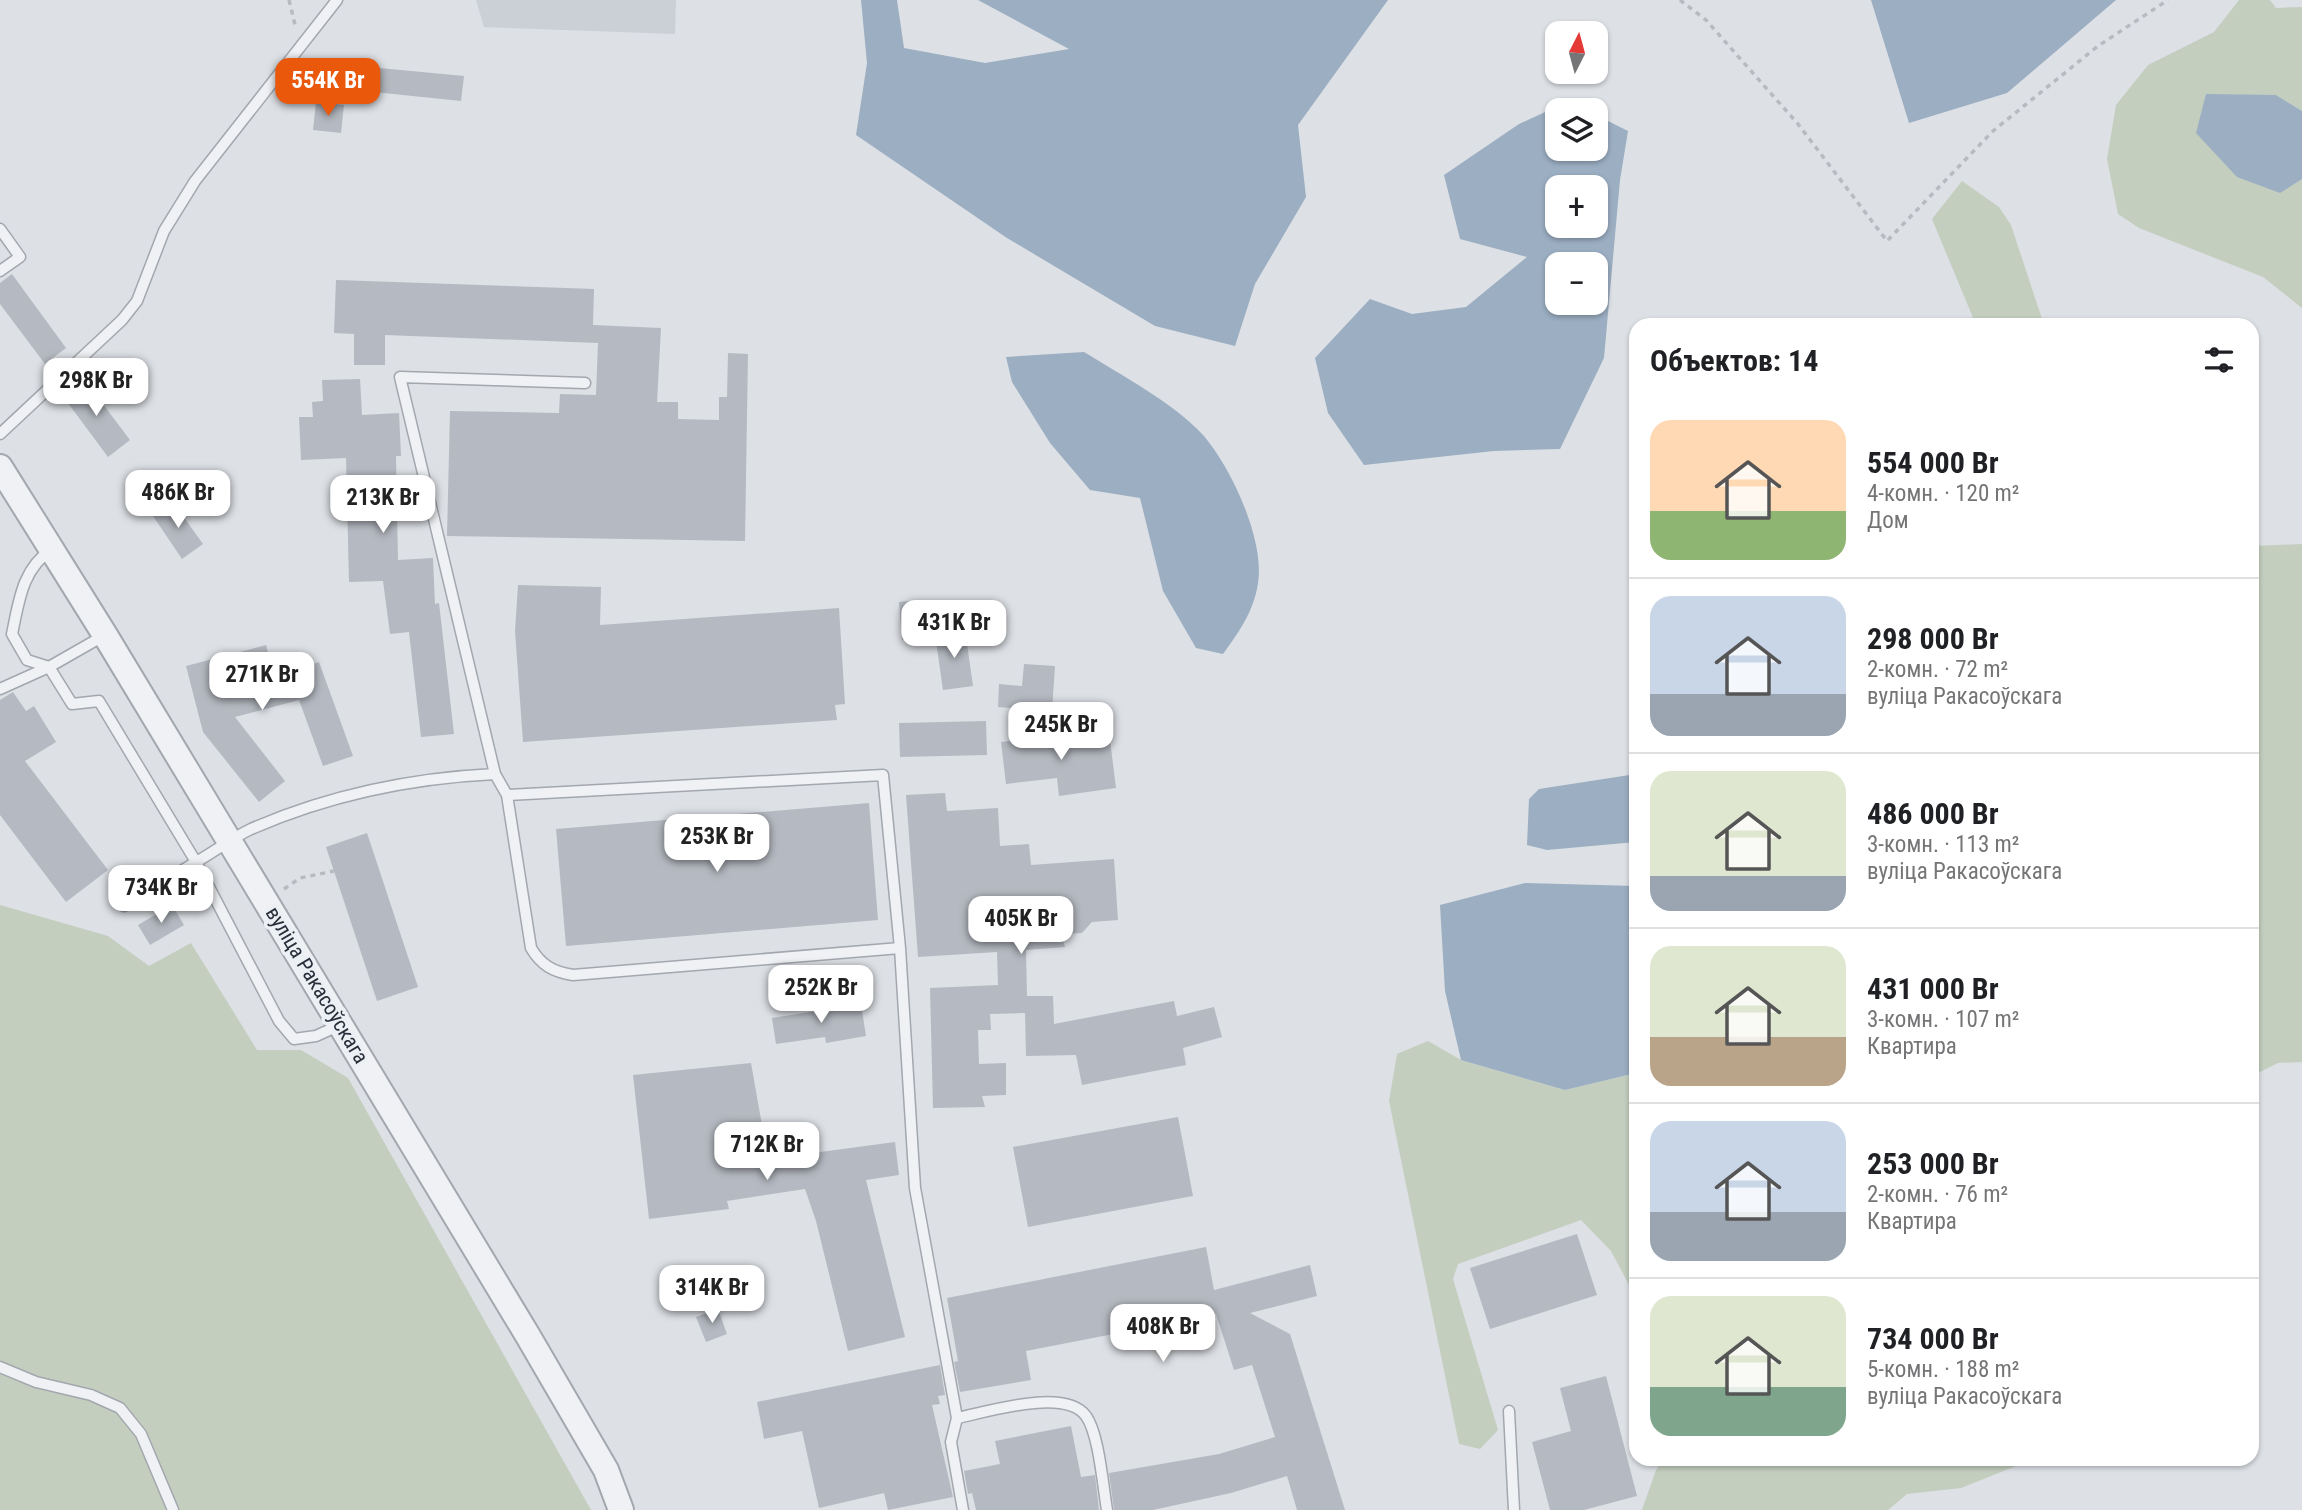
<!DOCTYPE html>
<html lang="ru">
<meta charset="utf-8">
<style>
:root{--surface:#fff;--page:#f2f2f2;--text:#202124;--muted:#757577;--line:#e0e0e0;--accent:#ea580c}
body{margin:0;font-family:"Roboto Condensed",sans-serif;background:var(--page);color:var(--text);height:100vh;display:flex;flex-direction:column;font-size:26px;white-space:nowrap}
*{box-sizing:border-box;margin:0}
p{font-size:23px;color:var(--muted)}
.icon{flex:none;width:38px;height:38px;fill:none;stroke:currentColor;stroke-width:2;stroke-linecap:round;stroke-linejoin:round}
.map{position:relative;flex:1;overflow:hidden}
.side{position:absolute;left:1629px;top:318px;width:630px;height:1148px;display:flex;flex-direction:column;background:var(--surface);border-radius:21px;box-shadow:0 2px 5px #0004}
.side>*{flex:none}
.needle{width:46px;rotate:6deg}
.buttons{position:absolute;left:1545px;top:21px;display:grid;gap:14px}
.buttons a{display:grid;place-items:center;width:63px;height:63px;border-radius:14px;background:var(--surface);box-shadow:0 2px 5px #0004;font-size:35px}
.price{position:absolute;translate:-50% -60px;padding:0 16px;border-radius:14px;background:#fff;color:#222;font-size:23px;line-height:46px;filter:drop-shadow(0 2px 4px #0008)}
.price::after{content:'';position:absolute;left:50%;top:42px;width:21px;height:16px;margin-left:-10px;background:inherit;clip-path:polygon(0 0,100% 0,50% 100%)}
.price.current{background:var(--accent);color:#fff}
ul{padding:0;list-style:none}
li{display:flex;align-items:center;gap:21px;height:175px;padding:0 21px}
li+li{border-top:2px solid var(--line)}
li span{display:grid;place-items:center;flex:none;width:196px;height:140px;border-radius:21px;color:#555}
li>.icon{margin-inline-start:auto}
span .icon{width:84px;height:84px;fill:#fffc;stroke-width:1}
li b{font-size:30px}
h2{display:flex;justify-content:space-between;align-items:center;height:84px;padding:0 21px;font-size:30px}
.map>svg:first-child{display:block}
.built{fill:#cbcfd6}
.green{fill:#c3cebf}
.water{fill:#9baec2;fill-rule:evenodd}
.building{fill:#b5b9c1}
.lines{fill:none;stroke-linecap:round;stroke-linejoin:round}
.service-casing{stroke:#a3a7ae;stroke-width:13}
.tertiary-casing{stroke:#a3a7ae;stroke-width:28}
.path{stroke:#b7bbc0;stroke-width:3.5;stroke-dasharray:5 5;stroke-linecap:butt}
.service{stroke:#eff1f4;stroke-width:10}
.tertiary{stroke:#eff1f4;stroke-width:24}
.labels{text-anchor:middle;stroke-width:7;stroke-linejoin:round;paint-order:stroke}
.street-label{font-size:21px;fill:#282f3a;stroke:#eceff3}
</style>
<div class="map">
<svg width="2302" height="1510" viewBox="0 0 2302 1510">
<rect width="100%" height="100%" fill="#dde0e5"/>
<path class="built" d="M476 0H676L675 34 484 27Z"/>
<path class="green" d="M2239 0H2270L2276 8 2302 7V111L2276 95 2280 192 2302 179V308L2263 277 2139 228 2118 214 2107 159 2116 105 2148 65 2214 32Z
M1962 181 1999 207 2011 225 2044 325H1976L1932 219Z
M2302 544V1062L2278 1063 2252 1076V546Z
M0 905 108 936 149 966 191 943 257 1050H301L348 1078 591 1510H0Z
M1428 1041 1461 1060 1565 1090 1636 1073V1298L1611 1251 1581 1220 1458 1264 1453 1279 1498 1430 1480 1449 1459 1444 1389 1101 1397 1054Z
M1663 1460H2031L1961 1488 1907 1494 1888 1510H1642L1656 1470Z"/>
<path class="water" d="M861 0H897L904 48 985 63 1069 49 978 0H1388L1298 125 1306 197 1255 284 1235 346 1155 326 1007 238 856 135 867 63Z
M1871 0H2116L2007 93 1909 123Z
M2206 94 2276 95 2302 111V179L2280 193 2237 177 2196 133Z
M1569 101 1587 110H1558V149H1596V115L1628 131 1620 180 1604 358 1560 449 1494 451 1364 465 1328 413 1315 358 1370 299 1412 314 1466 307 1527 257 1460 239 1444 175 1519 124ZM1558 187H1596V226H1558ZM1596 264V303H1558V264Z
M1084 352C1121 375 1174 403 1203 435 1231 467 1265 540 1258 583 1254 611 1239 632 1223 654L1196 648 1163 591 1140 498 1090 490 1050 443 1012 382 1006 357Z
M1636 774V842L1547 850 1527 845 1529 799 1539 789Z
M1525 883 1636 886V1073L1565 1090 1461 1060 1445 991 1440 905Z"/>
<path class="building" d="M337 64 464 76 461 101 335 88Z
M316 102 344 105 341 133 313 130Z
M12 274 66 348 45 364 0 304V283Z
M336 280 594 289 593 325 661 328 657 402H678V419L719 420V397H727L728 353 748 354 745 541 447 536 450 411 559 413 560 394 596 395 598 343 385 335V365H354V334L334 333Z
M84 379 130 440 108 457 62 395Z
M360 379 362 415 399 413 401 456H396L398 560 433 558 435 604 439 603 454 734 421 737 409 632 390 634 383 581 349 582 346 458 301 460 299 417H313L312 402 323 401 322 380Z
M173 502 203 544 182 559 153 516Z
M518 585 601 587 600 625 839 608 845 704 835 705 837 720 523 742 515 631Z
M921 600 924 638 902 640 899 602Z
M965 630 973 686 943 690 935 634Z
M266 645 275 678 319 662 353 756 323 766 299 700 235 717 285 781 259 802 203 732 186 666Z
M1024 664 1055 666 1052 711 998 707 999 684 1022 686Z
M13 692 26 711 34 706 56 742 25 761 108 870 66 902 0 815V700Z
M986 721 987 755 900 757 899 723Z
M1092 731 1093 742 1110 740 1116 788 1059 796 1057 778 1006 784 1001 742Z
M945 793 947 811 998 808 1000 846 1029 844 1031 865 1114 859 1118 920 1092 922 1082 933 1061 934 1065 947 1026 950 1027 996H1053L1054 1024 1174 1001 1177 1016 1214 1007 1222 1037 1183 1048 1186 1065 1082 1085 1076 1055 1026 1056 1025 1013 990 1014 991 1030H978L979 1064 1006 1063V1095L982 1096 985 1107 933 1108 930 988 998 985 997 952 918 957 906 795Z
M869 803 878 920 566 946 556 829Z
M367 833 418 987 377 1001 326 847Z
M172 905 184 925 150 945 138 925Z
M861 1004 866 1036 826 1043 825 1037 776 1044 772 1018Z
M751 1063 768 1159 895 1142 899 1175 866 1180 905 1337 848 1351 816 1221 805 1189 727 1201 729 1209 649 1219 633 1075Z
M1178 1117 1193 1196 1028 1227 1013 1147Z
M1577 1234 1597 1295 1490 1329 1470 1268Z
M1206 1247 1214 1290 1310 1265 1317 1296 1250 1313 1290 1334 1345 1510H1297L1287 1476 1231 1493 1153 1510H1114L1109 1473 1219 1454 1275 1437 1252 1365 1234 1370 1216 1314 1026 1351 1031 1380 960 1392 954 1362 958 1361 947 1298Z
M718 1309 727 1334 706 1342 696 1317Z
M940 1365 945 1395 938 1396 940 1404 932 1405 953 1497 888 1510 884 1493 819 1508 802 1431 764 1439 757 1402Z
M1606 1376 1637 1496 1584 1510H1550L1532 1442 1571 1431 1560 1388Z
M1071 1426 1081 1477 1095 1475 1099 1510H976L972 1493 968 1494 964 1471 1000 1464 995 1441Z"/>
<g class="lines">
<g class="service-casing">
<path id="service" d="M0 229 20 257 0 271
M0 434 122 320 137 301 164 231 195 181 337 0
M52 549C22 569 19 601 12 634L27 660 49 667 105 635
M0 689 49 667 72 704 99 701 196 862 124 906
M495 774 507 795 531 948C541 965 553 972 573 975L900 948 883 775 507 795
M900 948 915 1188 957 1418 951 1442 963 1510
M340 1025 316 1036 294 1039 279 1021 196 862C214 852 232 838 251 829 329 795 411 778 495 774L400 377 585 383
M0 1367 36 1382 91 1395 120 1408 141 1434 173 1510
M1509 1411 1514 1510
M957 1418C987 1412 1065 1387 1086 1416 1099 1434 1103 1487 1107 1510"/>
</g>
<g class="tertiary-casing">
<path id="tertiary" d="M0 467 105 635 528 1336 606 1470 621 1510"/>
</g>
<path class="path" d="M289 0 296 29
M1680 0 1706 20 1798 124 1887 241 1993 131 2098 46 2168 0
M284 889 300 878 334 871"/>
<use href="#service" class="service"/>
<use href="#tertiary" class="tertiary"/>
</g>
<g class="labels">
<g class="street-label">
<text transform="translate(317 985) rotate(59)" y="7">вуліца Ракасоўскага</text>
</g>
</g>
</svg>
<div class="buttons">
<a><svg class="needle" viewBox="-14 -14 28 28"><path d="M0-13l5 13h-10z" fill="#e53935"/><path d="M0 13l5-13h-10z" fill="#757577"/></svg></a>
<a><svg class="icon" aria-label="layers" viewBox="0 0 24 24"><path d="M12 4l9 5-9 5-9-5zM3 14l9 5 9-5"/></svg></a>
<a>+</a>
<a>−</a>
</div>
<b class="price current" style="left:328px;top:118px">554K Br</b>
<b class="price" style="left:96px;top:418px">298K Br</b>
<b class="price" style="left:178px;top:530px">486K Br</b>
<b class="price" style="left:383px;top:535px">213K Br</b>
<b class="price" style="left:954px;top:660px">431K Br</b>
<b class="price" style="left:262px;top:712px">271K Br</b>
<b class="price" style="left:1061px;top:762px">245K Br</b>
<b class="price" style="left:717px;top:874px">253K Br</b>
<b class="price" style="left:161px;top:925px">734K Br</b>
<b class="price" style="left:1021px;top:956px">405K Br</b>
<b class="price" style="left:821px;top:1025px">252K Br</b>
<b class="price" style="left:767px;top:1182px">712K Br</b>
<b class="price" style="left:712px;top:1325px">314K Br</b>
<b class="price" style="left:1163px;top:1364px">408K Br</b>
<section class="side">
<h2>Объектов: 14<svg class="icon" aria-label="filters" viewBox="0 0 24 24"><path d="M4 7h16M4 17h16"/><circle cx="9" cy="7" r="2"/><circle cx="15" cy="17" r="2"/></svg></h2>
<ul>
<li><span style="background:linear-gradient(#ffd9b3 65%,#8fb573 0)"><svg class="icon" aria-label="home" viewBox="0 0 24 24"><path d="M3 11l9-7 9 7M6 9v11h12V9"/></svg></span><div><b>554 000 Br</b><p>4-комн. · 120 m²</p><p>Дом</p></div></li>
<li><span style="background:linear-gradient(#c9d6e8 70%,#9aa5b1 0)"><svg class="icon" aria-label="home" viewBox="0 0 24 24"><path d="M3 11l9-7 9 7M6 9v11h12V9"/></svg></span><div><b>298 000 Br</b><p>2-комн. · 72 m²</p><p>вуліца Ракасоўскага</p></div></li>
<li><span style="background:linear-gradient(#dfe7d0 75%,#9aa5b1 0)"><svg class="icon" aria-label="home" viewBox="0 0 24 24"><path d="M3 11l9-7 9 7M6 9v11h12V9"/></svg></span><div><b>486 000 Br</b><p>3-комн. · 113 m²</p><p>вуліца Ракасоўскага</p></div></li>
<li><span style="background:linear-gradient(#dfe7d0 65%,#b9a48a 0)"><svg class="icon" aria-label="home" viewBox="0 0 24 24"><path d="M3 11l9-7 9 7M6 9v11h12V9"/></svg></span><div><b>431 000 Br</b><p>3-комн. · 107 m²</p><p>Квартира</p></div></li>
<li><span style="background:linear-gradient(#c9d6e8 65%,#9aa5b1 0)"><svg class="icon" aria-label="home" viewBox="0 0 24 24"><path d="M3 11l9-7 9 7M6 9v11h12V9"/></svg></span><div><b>253 000 Br</b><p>2-комн. · 76 m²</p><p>Квартира</p></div></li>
<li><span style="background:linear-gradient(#dfe7d0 65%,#7fa58c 0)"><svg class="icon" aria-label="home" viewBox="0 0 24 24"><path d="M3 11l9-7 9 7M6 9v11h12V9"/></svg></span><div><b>734 000 Br</b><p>5-комн. · 188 m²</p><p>вуліца Ракасоўскага</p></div></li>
</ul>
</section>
</div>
